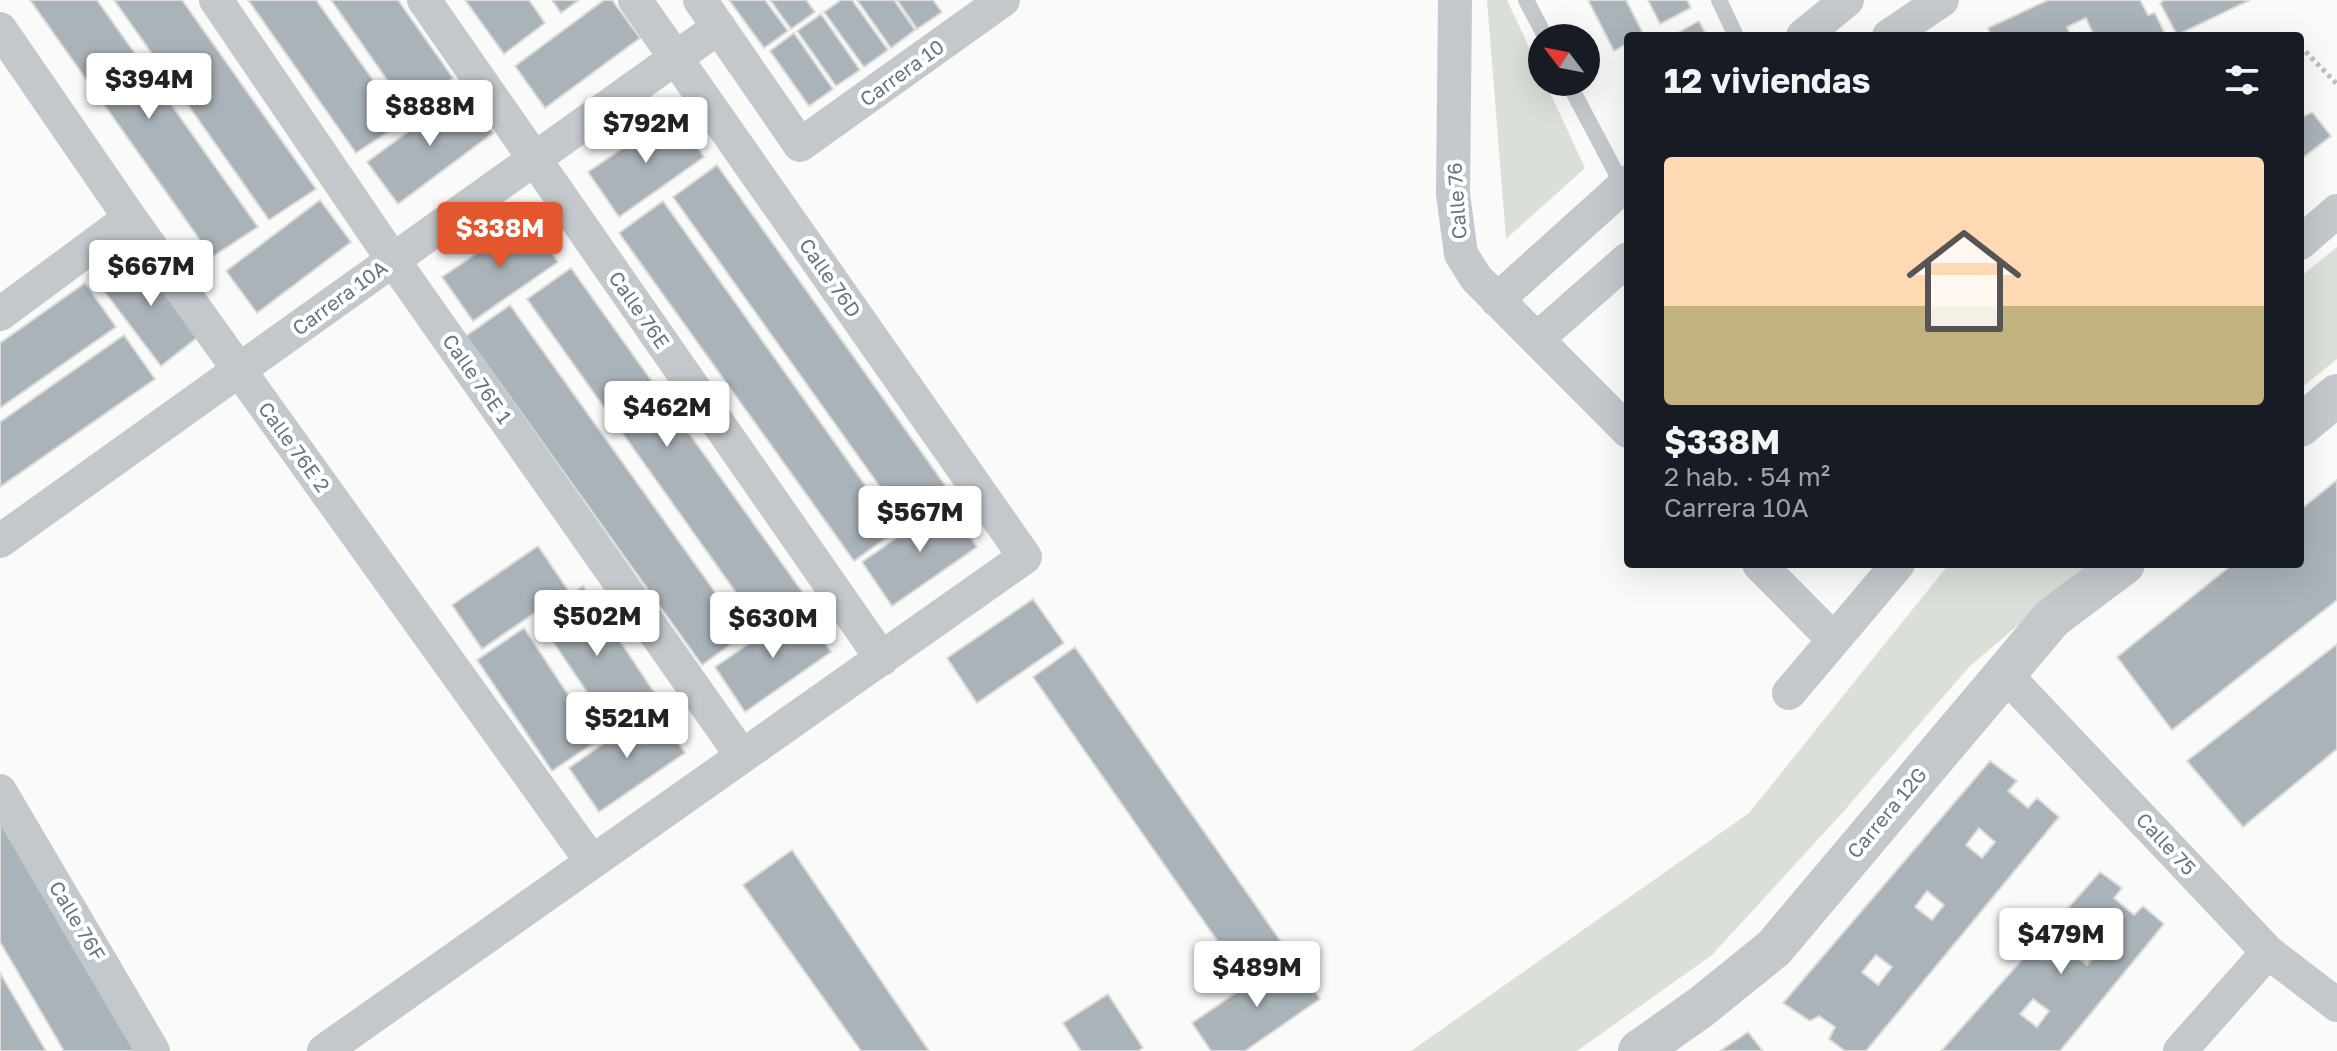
<!DOCTYPE html>
<html lang="es">
<meta charset="utf-8">
<style>
:root{--surface:#171b24;--page:#242831;--text:#f1f3f6;--muted:#9ea1a6;--accent:#e4572e}
body{margin:0;font-family:"Golos Text",sans-serif;background:var(--page);color:var(--text);height:100vh;display:flex;flex-direction:column;font-size:30px;white-space:nowrap}
*{box-sizing:border-box;margin:0}
p{font-size:26px;color:var(--muted)}
.icon{flex:none;width:44px;height:44px;fill:none;stroke:currentColor;stroke-width:2;stroke-linecap:round;stroke-linejoin:round}
.map{position:relative;flex:1;overflow:hidden}
.sheet{position:absolute;left:1624px;top:32px;width:680px;height:536px;display:flex;flex-direction:column;background:var(--surface);border-radius:8px;box-shadow:0 8px 32px #0002}
.sheet>*{flex:none}
.needle{width:52px;rotate:302deg}
.buttons{position:absolute;left:1528px;top:24px;display:grid;gap:16px}
.buttons a{display:grid;place-items:center;width:72px;height:72px;border-radius:50%;background:var(--surface);box-shadow:0 8px 32px #0002;font-size:40px}
.price{position:absolute;translate:-50% -68px;padding:0 18px;border-radius:8px;background:#fff;color:#222;font-size:26px;line-height:52px;filter:drop-shadow(0 2px 4px #0008)}
.price::after{content:'';position:absolute;left:50%;top:48px;width:24px;height:18px;margin-left:-12px;background:inherit;clip-path:polygon(0 0,100% 0,50% 100%)}
.price.current{background:var(--accent);color:#fff}
ul{padding:0;list-style:none}
li{display:grid;align-content:center;gap:16px;height:424px;padding:0 40px}
li span{display:grid;place-items:center;height:248px;border-radius:8px;color:#555}
li>.icon{margin-inline-start:auto}
span .icon{width:144px;height:144px;fill:#fffc;stroke-width:1}
li b{font-size:34px}
h2{display:flex;justify-content:space-between;align-items:center;height:96px;padding:0 40px;font-size:34px}
.map>svg:first-child{display:block}
.green{fill:#dadfd7}
.building{fill:#aab3b9;stroke:#dcdcda;stroke-width:2;fill-rule:evenodd}
.lines{fill:none;stroke-linecap:round;stroke-linejoin:round}
.path{stroke:#bbbfc2;stroke-width:5;stroke-dasharray:4 4;stroke-linecap:butt}
.service{stroke:#c3c8cc;stroke-width:16}
.minor{stroke:#c3c8cc;stroke-width:34}
.tertiary{stroke:#c3c8cc;stroke-width:42}
.labels{text-anchor:middle;stroke-width:8;stroke-linejoin:round;paint-order:stroke}
.street-label{font-size:20px;fill:#657683;stroke:#fff}
</style>
<div class="map">
<svg width="2337" height="1051" viewBox="0 0 2337 1051">
<rect width="100%" height="100%" fill="#fafaf8"/>
<path class="green" d="M1487 0H1507L1542 75V82H1545L1585 168 1506 239Z
M2337 247V359L2300 389V277Z
M1949 564H2089L1969 667 1843 812 1712 955 1577 1051H1411L1749 813Z"/>
<path class="building" d="M30 0H97L258 227 212 257Z
M114 0H182L316 189 269 220Z
M248 0H316L403 122 356 153Z
M331 0H398L453 78 409 111Z
M465 0H529L545 23 504 54Z
M552 0H579L561 13Z
M604 0H612L640 38 545 108 515 66Z
M729 0H765L788 31 764 48Z
M770 0H806L815 12 791 29Z
M841 0H852L888 50 864 67 824 12Z
M857 0H894L915 30 891 48Z
M897 0H933L942 12 917 29Z
M1588 0H1626L1644 35 1628 36V43L1614 51Z
M1648 0H1687L1691 8 1660 24Z
M2048 0H2140L2148 15 2155 13 2166 36H2094L2086 18 2067 27 2071 36H1991L1988 28Z
M2164 0H2250L2177 35 2160 3Z
M821 14 860 70 836 86 797 31Z
M1699 21 1707 36H1672Z
M794 33 833 89 809 106 770 51Z
M462 92 493 133 398 204 367 162Z
M2300 109 2305 116 2312 112 2331 136 2300 160Z
M674 113 704 157 619 217 588 172Z
M717 165 952 495 908 526 673 197Z
M320 200 351 242 257 313 226 271Z
M663 201 897 530 854 561 619 233Z
M528 218 558 262 473 321 442 277Z
M141 251 203 333 161 366 98 283Z
M571 268 806 597 762 629 527 299Z
M85 283 116 327 0 408V343Z
M510 305 745 634 702 665 466 336Z
M124 335 155 379 0 487V422Z
M2337 480V600L2172 730 2117 657 2233 564H2300V510Z
M947 503 977 547 892 606 862 562Z
M538 546 568 590 482 649 452 605Z
M583 586 658 698 612 729 537 618Z
M1033 599 1064 643 977 703 947 658Z
M801 608 831 652 745 712 715 667Z
M524 628 598 740 552 771 477 660Z
M2337 644V749L2243 827 2187 761Z
M1075 647 1284 946 1242 976 1033 677Z
M654 708 685 753 599 812 569 768Z
M1990 761 2017 781 2008 791 2028 808 2037 798 2059 817 1866 1051H1845L1829 1039 1835 1027 1819 1016 1810 1021 1783 1003ZM1979 828 1995 842 1982 858 1966 845ZM1927 891 1944 905 1932 920 1915 907ZM1876 955 1892 967 1878 985 1862 972Z
M0 821 135 1051H64L0 942Z
M792 850 929 1051H861L743 885Z
M2100 872 2122 888 2114 898 2134 915 2143 906 2164 924 2060 1051H1941ZM2085 936 2101 949 2087 965 2071 952ZM2033 999 2049 1011 2037 1027 2020 1014Z
M1291 955 1320 999 1245 1051H1211L1192 1023Z
M0 973 46 1051H0Z
M1108 994 1143 1048 1138 1051H1081L1063 1023Z
M1748 1032 1763 1051H1720Z"/>
<g class="lines">
<path class="path" d="M2300 46 2337 84"/>
<path class="service" d="M1526 0 1546 38
M1719 0 1736 36
M1568 82 1623 186"/>
<path class="minor" d="M216 0 393 260 742 756
M424 0 882 659
M700 0 800 145 1003 0
M1455 0 1453 194 1461 254 1476 278 1628 431
M0 29 130 218 592 862
M1803 36 1847 0
M1889 36 1942 0
M2300 243 2337 211
M1497 300 1628 182
M0 314 130 218
M1537 339 1628 259
M0 541 719 27
M1759 564 1833 639
M2004 673 2268 952 2337 1005
M1789 693 1898 564
M0 791 153 1051
M324 1051 1025 557 635 0
M2180 1051 2268 952"/>
<path class="tertiary" d="M2300 426 2337 395
M1639 1051 1701 1007 1774 948 2052 618 2124 564"/>
</g>
<g class="labels">
<g class="street-label">
<text transform="translate(902 73) rotate(-36)" y="7">Carrera 10</text>
<text transform="translate(1457 201) rotate(-94)" y="7">Calle 76</text>
<text transform="translate(830 278) rotate(55)" y="7">Calle 76D</text>
<text transform="translate(340 298) rotate(-36)" y="7">Carrera 10A</text>
<text transform="translate(639 310) rotate(55)" y="7">Calle 76E</text>
<text transform="translate(477 379) rotate(55)" y="7">Calle 76E 1</text>
<text transform="translate(294 447) rotate(54)" y="7">Calle 76E 2</text>
<text transform="translate(1887 813) rotate(-50)" y="7">Carrera 12G</text>
<text transform="translate(2166 844) rotate(47)" y="7">Calle 75</text>
<text transform="translate(77 921) rotate(59)" y="7">Calle 76F</text>
</g>
</g>
</svg>
<div class="buttons">
<a><svg class="needle" viewBox="-14 -14 28 28"><path d="M0-13l5 13h-10z" fill="#e53935"/><path d="M0 13l5-13h-10z" fill="#9ea1a6"/></svg></a>
</div>
<b class="price" style="left:149px;top:121px">$394M</b>
<b class="price" style="left:430px;top:148px">$888M</b>
<b class="price" style="left:646px;top:165px">$792M</b>
<b class="price current" style="left:500px;top:270px">$338M</b>
<b class="price" style="left:151px;top:308px">$667M</b>
<b class="price" style="left:667px;top:449px">$462M</b>
<b class="price" style="left:920px;top:554px">$567M</b>
<b class="price" style="left:597px;top:658px">$502M</b>
<b class="price" style="left:773px;top:660px">$630M</b>
<b class="price" style="left:627px;top:760px">$521M</b>
<b class="price" style="left:2061px;top:976px">$479M</b>
<b class="price" style="left:1257px;top:1009px">$489M</b>
<section class="sheet">
<h2>12 viviendas<svg class="icon" aria-label="filters" viewBox="0 0 24 24"><path d="M4 7h16M4 17h16"/><circle cx="9" cy="7" r="2"/><circle cx="15" cy="17" r="2"/></svg></h2>
<ul>
<li><span style="background:linear-gradient(#ffd9b3 60%,#c2b280 0)"><svg class="icon" aria-label="home" viewBox="0 0 24 24"><path d="M3 11l9-7 9 7M6 9v11h12V9"/></svg></span><div><b>$338M</b><p>2 hab. · 54 m²</p><p>Carrera 10A</p></div></li>
</ul>
</section>
</div>
